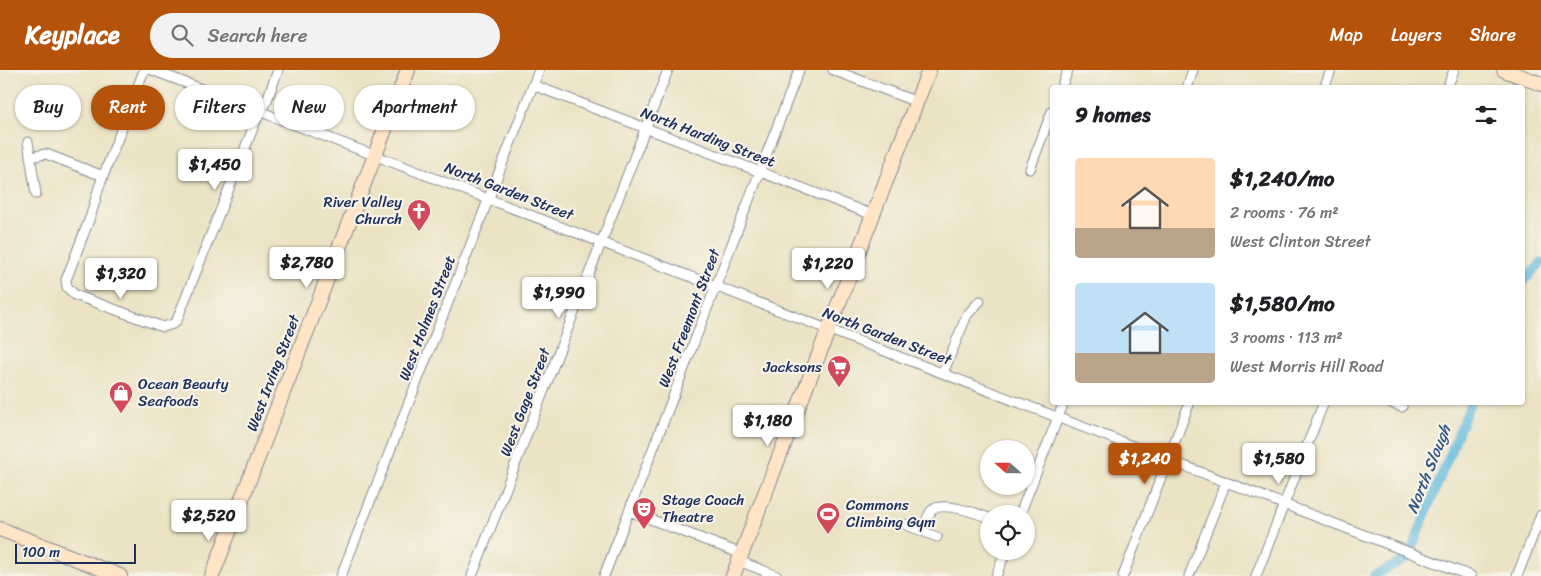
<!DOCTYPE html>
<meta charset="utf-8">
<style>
:root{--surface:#fff;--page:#f2f2f2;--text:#202124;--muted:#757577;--accent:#b45309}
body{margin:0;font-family:Sriracha,sans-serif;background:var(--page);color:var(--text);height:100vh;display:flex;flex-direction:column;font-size:19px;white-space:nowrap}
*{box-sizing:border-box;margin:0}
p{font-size:16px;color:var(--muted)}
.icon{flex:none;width:28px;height:28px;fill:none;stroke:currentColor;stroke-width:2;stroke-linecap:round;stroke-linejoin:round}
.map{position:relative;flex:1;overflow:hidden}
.sheet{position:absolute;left:1050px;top:15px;width:475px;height:320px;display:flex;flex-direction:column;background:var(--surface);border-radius:5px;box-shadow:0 1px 4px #0004}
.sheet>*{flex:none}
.top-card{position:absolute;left:15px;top:15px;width:475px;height:45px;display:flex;gap:10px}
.needle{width:32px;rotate:291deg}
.buttons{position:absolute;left:980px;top:370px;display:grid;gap:10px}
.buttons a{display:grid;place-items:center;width:55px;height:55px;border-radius:50%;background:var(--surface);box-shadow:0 1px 4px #0004;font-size:25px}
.scale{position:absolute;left:15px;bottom:12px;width:121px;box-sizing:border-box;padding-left:5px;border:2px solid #1b2f5e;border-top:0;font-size:14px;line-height:18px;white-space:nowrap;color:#1b2f5e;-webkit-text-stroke:4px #f7f3e8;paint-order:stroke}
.price{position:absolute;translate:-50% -42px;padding:0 11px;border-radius:5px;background:#fff;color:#222;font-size:16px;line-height:32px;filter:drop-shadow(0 1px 2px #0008)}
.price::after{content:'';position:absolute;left:50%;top:30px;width:15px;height:11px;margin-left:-8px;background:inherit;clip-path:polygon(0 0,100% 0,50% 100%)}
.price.selected{background:var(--accent);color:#fff}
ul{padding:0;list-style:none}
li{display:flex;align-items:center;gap:15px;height:125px;padding:0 25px}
li span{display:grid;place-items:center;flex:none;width:140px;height:100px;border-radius:5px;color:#555}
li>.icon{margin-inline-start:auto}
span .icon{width:60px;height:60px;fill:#fffc;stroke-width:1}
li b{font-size:21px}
h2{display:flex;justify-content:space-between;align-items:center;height:60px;padding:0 25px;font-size:21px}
.pill{padding:0 18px;border-radius:22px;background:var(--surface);box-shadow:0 1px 4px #0004;font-size:18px;line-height:45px}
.pill.selected{background:var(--accent);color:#fff}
header{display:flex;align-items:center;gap:30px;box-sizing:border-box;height:70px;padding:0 25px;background:var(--accent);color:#fff}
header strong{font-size:24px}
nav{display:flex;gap:28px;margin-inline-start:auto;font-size:18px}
.search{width:350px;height:45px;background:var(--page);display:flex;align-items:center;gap:12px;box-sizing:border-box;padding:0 18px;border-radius:28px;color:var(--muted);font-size:19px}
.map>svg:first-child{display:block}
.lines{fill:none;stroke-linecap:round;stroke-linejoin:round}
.canal{stroke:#60b9dd;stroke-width:9}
.street-casing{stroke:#848992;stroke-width:11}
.secondary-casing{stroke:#848992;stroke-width:16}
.street{stroke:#fff;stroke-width:9}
.secondary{stroke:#ffe4c6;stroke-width:14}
.labels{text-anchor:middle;stroke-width:4.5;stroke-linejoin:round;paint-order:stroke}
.street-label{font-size:15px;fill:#1b2f5e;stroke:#f7f3e8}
.poi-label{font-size:15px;fill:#1b2f5e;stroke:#f7f3e8;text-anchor:start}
.water-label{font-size:16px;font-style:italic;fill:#305884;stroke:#f7f3e8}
</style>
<header>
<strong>Keyplace</strong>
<div class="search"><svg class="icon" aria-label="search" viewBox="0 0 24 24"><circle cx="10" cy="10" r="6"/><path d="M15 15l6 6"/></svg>Search here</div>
<nav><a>Map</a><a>Layers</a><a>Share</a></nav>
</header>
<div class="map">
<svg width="1541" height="506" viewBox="0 0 1541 506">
<rect width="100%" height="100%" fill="#f7f3e8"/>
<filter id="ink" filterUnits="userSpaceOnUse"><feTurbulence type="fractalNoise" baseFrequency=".02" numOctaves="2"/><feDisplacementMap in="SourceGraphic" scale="10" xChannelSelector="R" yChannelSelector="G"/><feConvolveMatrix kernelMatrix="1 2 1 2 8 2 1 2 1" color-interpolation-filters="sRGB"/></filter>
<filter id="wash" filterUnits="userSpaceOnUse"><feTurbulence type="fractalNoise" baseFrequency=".0096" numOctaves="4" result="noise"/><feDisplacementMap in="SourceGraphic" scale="20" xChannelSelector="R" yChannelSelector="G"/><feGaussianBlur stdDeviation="1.12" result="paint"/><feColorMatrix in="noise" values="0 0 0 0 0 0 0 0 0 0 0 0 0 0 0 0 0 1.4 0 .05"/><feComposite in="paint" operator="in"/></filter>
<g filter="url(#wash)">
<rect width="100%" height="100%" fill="#ece3c5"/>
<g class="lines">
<path class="canal" d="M1522 213 1541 193
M1412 478 1471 332
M1374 506 1408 488"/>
</g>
</g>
<g filter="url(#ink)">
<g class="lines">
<g class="street-casing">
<path id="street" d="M147 0 143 3 99 117 91 145 66 210 67 217 75 225 163 257 173 254 177 250 257 48 267 30 278 0
M152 0 1471 506
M833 0 917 32
M533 15 873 145
M1061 18 1068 0
M1187 18 1193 0
M1324 18 1331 0
M1447 18 1454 0
M28 72 36 124
M30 87 46 84 103 106
M1030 99 1052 41
M943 303 967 245 980 231
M1389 332 1402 337
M629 441 742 484
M1020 444 1064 332
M904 454 937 467
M922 461C925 454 927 446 932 440 942 431 977 443 989 448
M739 491 777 506
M341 506 539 0
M472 506 668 0
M604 506 799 0
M996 506 1006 481
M1123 506 1190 332
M1189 506 1226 412
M1256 506 1324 332
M1517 506 1541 445"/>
</g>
<g class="secondary-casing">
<path id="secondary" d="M1504 0 1541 14
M0 459 120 506
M212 506 408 0
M733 506 929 0"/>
</g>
<use href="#street" class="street"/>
<use href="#secondary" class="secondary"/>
</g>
</g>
<defs>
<g id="church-pin" transform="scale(1.25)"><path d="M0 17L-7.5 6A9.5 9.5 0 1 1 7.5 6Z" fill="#d1495b" stroke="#f7f3e8"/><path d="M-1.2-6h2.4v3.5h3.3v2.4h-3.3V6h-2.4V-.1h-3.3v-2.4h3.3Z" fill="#fff"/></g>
<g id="supermarket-pin" transform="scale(1.25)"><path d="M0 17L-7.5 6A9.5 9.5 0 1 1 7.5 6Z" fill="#d1495b" stroke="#f7f3e8"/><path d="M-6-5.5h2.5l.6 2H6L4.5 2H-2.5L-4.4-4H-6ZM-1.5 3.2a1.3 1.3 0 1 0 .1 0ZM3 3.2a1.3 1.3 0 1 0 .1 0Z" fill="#fff"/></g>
<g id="shop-pin" transform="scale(1.25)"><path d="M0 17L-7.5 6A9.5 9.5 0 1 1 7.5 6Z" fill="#d1495b" stroke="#f7f3e8"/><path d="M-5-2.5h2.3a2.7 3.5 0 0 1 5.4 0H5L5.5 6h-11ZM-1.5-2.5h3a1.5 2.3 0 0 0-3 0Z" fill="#fff"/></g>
<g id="theatre-pin" transform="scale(1.25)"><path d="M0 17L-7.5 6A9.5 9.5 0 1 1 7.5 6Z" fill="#d1495b" stroke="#f7f3e8"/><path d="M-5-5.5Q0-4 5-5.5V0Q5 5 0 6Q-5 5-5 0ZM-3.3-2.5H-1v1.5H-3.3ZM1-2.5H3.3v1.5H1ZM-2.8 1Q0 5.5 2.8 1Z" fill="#fff"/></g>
<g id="stadium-pin" transform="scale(1.25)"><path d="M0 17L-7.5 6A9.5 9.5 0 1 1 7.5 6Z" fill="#d1495b" stroke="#f7f3e8"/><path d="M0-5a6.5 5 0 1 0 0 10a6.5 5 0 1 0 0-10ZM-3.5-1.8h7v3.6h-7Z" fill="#fff"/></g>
</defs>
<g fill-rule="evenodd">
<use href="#church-pin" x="419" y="141"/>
<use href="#supermarket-pin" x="839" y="297"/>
<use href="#shop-pin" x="121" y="323"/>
<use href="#theatre-pin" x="644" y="439"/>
<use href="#stadium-pin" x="828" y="444"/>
</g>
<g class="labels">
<g class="street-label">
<text transform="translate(708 67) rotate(21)" y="5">North Harding Street</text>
<text transform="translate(509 121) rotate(21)" y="5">North Garden Street</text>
<text transform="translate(427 248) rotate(-69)" y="5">West Holmes Street</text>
<text transform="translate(689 248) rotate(-69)" y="5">West Freemont Street</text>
<text transform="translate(887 266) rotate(21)" y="5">North Garden Street</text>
<text transform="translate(273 303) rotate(-69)" y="5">West Irving Street</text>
<text transform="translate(525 332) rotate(-69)" y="5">West Gage Street</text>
</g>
<g class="poi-label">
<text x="402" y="137" text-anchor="end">River Valley<tspan x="402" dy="17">Church</tspan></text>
<text x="822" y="302" text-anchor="end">Jacksons</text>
<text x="138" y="319">Ocean Beauty<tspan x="138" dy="17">Seafoods</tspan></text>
<text x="662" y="435">Stage Coach<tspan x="662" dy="17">Theatre</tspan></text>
<text x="846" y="440">Commons<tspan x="846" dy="17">Climbing Gym</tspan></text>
</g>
<g class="water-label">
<text transform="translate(1428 399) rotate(-68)" y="6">North Slough</text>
</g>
</g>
</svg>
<div class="buttons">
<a><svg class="needle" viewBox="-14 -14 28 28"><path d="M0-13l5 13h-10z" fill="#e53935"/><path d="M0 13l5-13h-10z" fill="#757577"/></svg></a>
<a><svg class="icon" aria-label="locate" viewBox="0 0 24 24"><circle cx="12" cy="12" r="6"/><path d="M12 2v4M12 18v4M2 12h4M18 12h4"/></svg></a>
</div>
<div class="scale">100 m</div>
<b class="price" style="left:215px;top:121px">$1,450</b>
<b class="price" style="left:307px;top:219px">$2,780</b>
<b class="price" style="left:828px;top:220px">$1,220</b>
<b class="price" style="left:121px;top:230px">$1,320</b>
<b class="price" style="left:559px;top:249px">$1,990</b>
<b class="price" style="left:768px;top:377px">$1,180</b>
<b class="price selected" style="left:1145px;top:415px">$1,240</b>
<b class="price" style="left:1279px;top:415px">$1,580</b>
<b class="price" style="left:209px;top:472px">$2,520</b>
<div class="top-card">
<a class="pill">Buy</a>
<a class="pill selected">Rent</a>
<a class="pill">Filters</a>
<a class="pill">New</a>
<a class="pill">Apartment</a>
</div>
<section class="sheet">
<h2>9 homes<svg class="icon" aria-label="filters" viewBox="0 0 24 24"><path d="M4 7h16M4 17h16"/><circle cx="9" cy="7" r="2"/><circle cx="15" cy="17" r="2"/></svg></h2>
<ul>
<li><span style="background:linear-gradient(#ffd9b3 70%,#b9a48a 0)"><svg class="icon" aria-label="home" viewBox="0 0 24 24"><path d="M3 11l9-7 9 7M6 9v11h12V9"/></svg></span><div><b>$1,240/mo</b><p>2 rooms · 76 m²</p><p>West Clinton Street</p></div></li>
<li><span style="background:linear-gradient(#bfe0f5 70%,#b9a48a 0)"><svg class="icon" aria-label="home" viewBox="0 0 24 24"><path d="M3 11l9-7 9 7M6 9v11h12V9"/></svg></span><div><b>$1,580/mo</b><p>3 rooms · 113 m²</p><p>West Morris Hill Road</p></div></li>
</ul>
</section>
</div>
